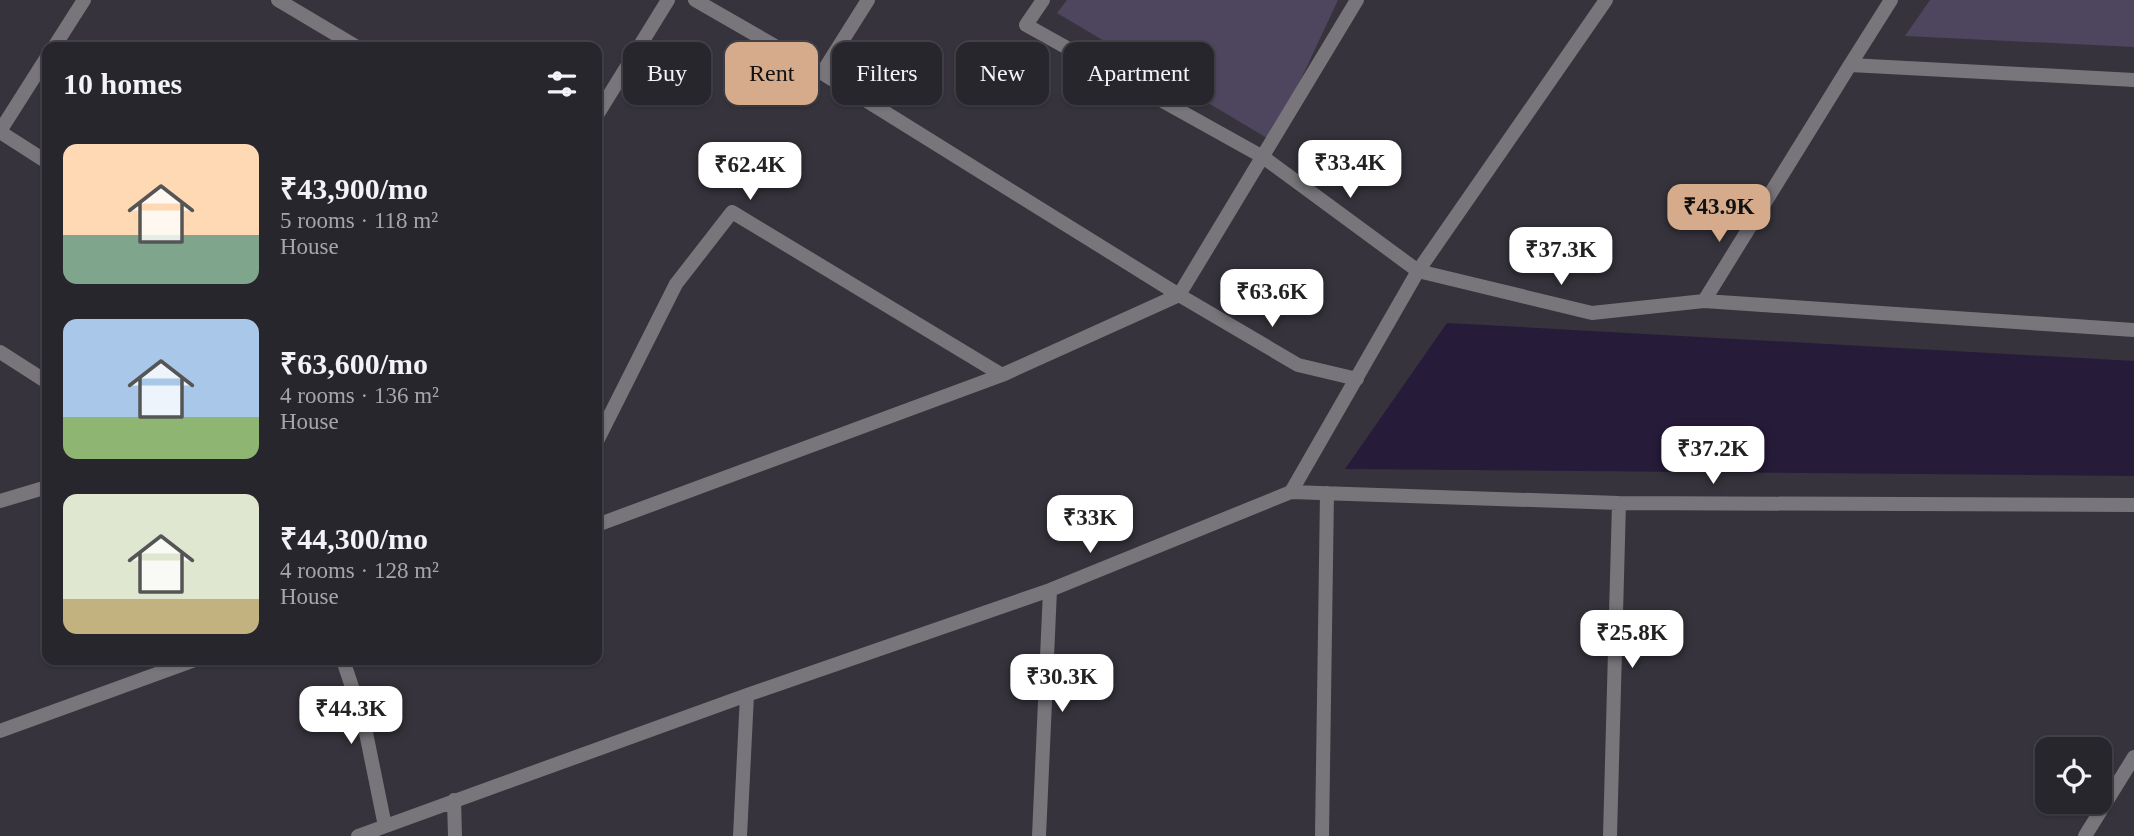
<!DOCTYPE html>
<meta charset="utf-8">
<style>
:root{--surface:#28262d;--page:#302e35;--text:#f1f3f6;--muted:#a5a5aa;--line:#444349;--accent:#d6ab8b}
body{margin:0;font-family:Georgia,serif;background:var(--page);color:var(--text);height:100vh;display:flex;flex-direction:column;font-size:26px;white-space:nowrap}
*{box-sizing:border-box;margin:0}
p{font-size:23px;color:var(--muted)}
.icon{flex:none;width:38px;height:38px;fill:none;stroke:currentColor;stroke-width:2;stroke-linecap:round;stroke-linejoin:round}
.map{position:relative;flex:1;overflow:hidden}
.drawer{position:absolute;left:42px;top:42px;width:560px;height:623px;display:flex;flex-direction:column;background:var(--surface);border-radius:14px;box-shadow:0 2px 5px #0004,0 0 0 2px var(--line)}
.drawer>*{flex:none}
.banner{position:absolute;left:623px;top:42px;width:665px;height:63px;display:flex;gap:14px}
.buttons{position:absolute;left:2035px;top:737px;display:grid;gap:14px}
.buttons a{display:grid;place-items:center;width:77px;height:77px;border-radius:14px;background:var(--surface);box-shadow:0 2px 5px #0004,0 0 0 2px var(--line);font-size:35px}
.price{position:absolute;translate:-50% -60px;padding:0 16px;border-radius:14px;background:#fff;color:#222;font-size:23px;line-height:46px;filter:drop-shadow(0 2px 4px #0008)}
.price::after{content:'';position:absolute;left:50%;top:42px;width:21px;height:16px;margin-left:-10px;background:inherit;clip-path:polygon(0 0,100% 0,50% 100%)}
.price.on{background:var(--accent);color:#111}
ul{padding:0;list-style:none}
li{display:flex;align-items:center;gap:21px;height:175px;padding:0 21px}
li span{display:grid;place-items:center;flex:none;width:196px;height:140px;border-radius:14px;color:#555}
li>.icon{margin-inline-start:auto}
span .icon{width:84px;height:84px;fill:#fffc;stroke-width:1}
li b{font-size:30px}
h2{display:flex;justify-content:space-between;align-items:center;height:84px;padding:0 21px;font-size:30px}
.pill{padding:0 24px;border-radius:14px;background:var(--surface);box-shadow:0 2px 5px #0004,0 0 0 2px var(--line);font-size:24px;line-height:63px}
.pill.on{background:var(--accent);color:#111}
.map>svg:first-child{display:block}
.green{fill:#4e465e}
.water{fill:#271b3a}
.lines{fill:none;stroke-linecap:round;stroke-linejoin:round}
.street{stroke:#78767b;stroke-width:14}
</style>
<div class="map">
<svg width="2134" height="836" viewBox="0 0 2134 836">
<rect width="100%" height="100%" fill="#36333c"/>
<path class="green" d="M1067 0H1338L1272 141 1057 13Z
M1930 0H2134V47L1905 36Z"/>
<path class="water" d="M1447 323 2134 361V476L1345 469Z"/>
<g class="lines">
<path class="street" d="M278 0 357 47
M695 0 822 73 1179 295 1298 365 1357 379
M1043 0 1026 25 1263 157 1418 271 1592 313 1704 301
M54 47 84 0
M1850 65 1891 0
M822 73 868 0
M2134 80 1850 65 1704 301 2134 330
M597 115 668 0
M0 131 47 57
M0 132 47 162
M0 352 47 382
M597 441 676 284 732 212 1002 375
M1291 492 1619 503 2134 505
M0 501 47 487
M597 525 1002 375 1179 295 1357 0
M343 660 364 723 385 826
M0 731 195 660
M454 800 455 836
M358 836 747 695 1050 590 1291 492 1418 271 1606 0
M740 836 747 695
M1039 836 1050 590
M1322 836 1327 493
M1610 836 1619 503
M2085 836 2134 757"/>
</g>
</svg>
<div class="buttons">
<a><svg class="icon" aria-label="locate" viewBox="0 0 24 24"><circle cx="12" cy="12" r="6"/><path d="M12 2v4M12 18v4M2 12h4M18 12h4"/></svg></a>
</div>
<b class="price" style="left:1350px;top:200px">₹33.4K</b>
<b class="price" style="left:750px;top:202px">₹62.4K</b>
<b class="price on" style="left:1719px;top:244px">₹43.9K</b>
<b class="price" style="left:1561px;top:287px">₹37.3K</b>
<b class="price" style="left:1272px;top:329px">₹63.6K</b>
<b class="price" style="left:1713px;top:486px">₹37.2K</b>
<b class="price" style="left:1090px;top:555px">₹33K</b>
<b class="price" style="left:1632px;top:670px">₹25.8K</b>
<b class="price" style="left:1062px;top:714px">₹30.3K</b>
<b class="price" style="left:351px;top:746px">₹44.3K</b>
<div class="banner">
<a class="pill">Buy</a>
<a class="pill on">Rent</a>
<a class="pill">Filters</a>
<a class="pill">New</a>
<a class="pill">Apartment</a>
</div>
<section class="drawer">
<h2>10 homes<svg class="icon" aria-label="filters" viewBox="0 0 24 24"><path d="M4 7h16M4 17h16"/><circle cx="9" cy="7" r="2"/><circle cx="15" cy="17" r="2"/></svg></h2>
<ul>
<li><span style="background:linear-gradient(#ffd9b3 65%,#7fa58c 0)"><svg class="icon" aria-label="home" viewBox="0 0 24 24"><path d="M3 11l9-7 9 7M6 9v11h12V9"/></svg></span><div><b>₹43,900/mo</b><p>5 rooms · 118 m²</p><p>House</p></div></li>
<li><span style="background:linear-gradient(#a9c7e8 70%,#8fb573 0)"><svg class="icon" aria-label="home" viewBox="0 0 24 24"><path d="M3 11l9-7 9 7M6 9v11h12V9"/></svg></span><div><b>₹63,600/mo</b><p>4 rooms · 136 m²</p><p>House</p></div></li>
<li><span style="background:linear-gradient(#dfe7d0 75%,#c2b280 0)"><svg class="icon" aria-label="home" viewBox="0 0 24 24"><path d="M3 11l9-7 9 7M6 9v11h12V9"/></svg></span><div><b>₹44,300/mo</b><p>4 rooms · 128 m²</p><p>House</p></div></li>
</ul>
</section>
</div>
